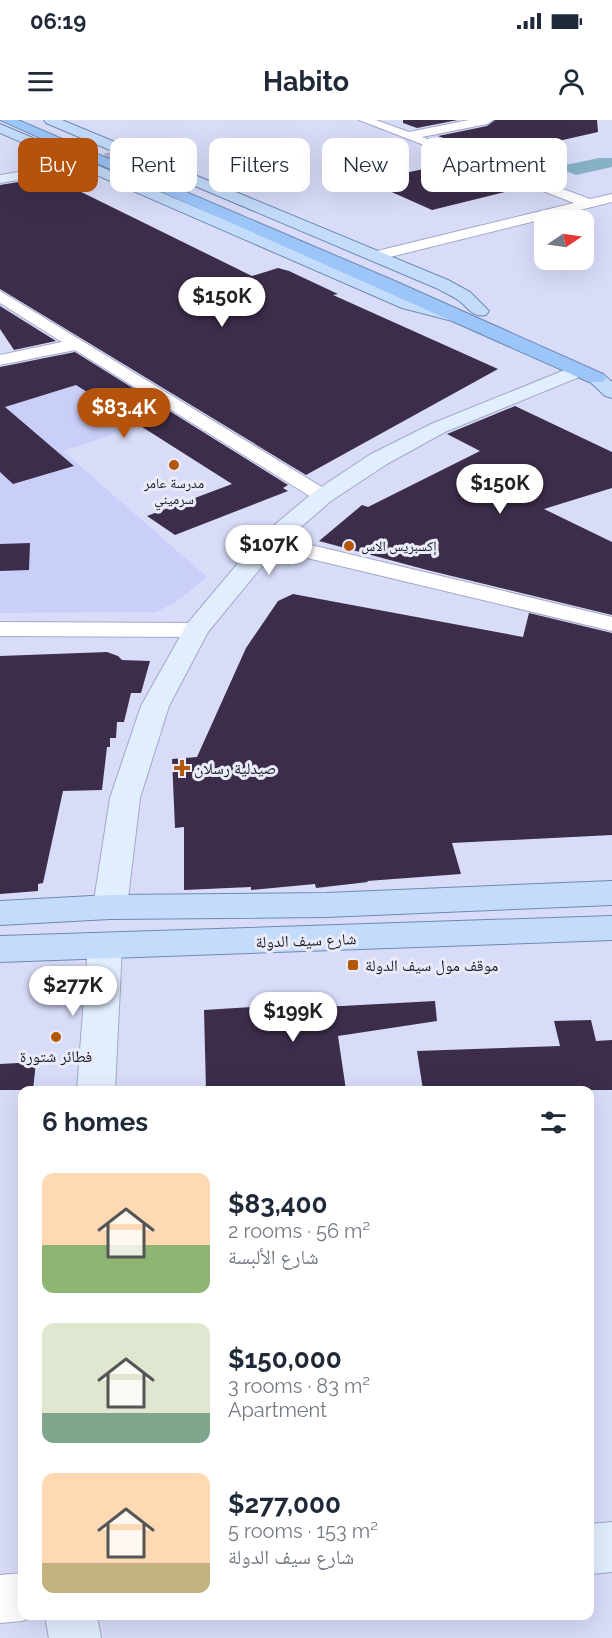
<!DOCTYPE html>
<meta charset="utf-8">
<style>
:root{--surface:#fff;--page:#f2f2f3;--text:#1f2937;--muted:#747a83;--accent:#b45309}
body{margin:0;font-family:Raleway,"Noto Naskh Arabic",sans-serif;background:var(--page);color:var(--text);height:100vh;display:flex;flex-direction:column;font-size:22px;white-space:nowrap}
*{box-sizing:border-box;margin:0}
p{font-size:20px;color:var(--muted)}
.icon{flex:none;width:33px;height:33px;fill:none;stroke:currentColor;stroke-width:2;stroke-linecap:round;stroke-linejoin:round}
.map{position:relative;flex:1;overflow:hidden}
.panel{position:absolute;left:18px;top:966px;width:576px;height:534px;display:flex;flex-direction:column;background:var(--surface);border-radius:12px;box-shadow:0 6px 24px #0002}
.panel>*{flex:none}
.guide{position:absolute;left:18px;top:18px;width:576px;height:54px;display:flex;gap:12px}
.needle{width:39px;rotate:77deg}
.tools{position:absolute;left:534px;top:90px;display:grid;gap:12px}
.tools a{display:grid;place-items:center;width:60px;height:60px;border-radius:12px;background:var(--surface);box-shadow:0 6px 24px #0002;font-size:30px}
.price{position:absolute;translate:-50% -51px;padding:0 14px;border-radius:21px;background:#fff;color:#222;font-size:20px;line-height:39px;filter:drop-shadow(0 2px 3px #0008)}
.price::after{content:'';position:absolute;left:50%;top:36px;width:18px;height:14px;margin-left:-9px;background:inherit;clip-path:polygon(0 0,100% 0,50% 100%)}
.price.selected{background:var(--accent);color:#fff}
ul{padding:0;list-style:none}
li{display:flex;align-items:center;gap:18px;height:150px;padding:0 24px}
li span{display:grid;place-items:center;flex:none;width:168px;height:120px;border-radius:12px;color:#555}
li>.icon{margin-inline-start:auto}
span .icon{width:72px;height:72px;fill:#fffc;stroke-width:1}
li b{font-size:26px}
h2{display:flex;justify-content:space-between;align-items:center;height:72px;padding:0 24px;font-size:26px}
.pill{padding:0 21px;border-radius:12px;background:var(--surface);box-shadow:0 6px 24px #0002;font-size:21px;line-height:54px}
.pill.selected{background:var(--accent);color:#fff}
.status{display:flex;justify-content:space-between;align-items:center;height:42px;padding:0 30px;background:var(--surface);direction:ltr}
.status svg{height:16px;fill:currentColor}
header{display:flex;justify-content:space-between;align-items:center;height:78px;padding:0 24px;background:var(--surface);font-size:27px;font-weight:700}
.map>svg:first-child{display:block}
.built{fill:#cacffa}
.water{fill:#87b1c5}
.building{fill:#3c2e4b}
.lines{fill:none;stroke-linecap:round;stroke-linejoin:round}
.secondary-tunnel{stroke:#b3b5cf;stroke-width:15;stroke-dasharray:15 8;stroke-linecap:butt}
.street-casing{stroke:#a3a7c9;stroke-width:2}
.secondary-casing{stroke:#a3a7c9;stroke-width:2}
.primary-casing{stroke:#6e89b0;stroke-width:2}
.highway-casing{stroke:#6e89b0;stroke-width:2}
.street{fill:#fff;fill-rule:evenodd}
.secondary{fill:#e1eefd;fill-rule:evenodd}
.primary{fill:#c4dcfb;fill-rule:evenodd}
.highway{fill:#9cc5f9;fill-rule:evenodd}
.poi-dot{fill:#b5570a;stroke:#e9ebf9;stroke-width:2}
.labels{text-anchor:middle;stroke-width:6;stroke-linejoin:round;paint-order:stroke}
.far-poi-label{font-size:14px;fill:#191a27;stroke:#e9ebf9}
.poi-label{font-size:16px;fill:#191a27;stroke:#e9ebf9;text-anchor:start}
.street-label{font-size:16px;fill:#191a27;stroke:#e9ebf9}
</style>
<div class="status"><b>06:19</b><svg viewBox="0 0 49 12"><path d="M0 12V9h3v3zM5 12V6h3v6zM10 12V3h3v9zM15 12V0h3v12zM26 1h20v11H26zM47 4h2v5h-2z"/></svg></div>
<header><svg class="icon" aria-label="menu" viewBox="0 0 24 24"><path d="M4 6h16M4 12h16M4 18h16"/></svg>Habito<svg class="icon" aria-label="person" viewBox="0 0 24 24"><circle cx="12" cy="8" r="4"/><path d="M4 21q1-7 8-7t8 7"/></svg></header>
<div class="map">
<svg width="612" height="1518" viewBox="0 0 612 1518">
<rect width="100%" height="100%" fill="#d9dcf9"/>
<path class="built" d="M58 235 82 237 178 293 63 331 207 457 176 482 156 492 0 493V248Z"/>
<path class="water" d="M599 38H612V47L576 55 556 47Z"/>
<path class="building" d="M403 0H458L417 8 403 3Z
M495 0H597L598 12 492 36 438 16 487 6Z
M438 46 505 72 432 90 367 61Z
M37 59 45 63H63L252 156 278 148 289 151 338 174 333 175 498 249 306 355 0 169V65Z
M0 186 56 221 14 230 0 209Z
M75 232 288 365 283 368 288 371 175 415 147 396 232 364 76 265 5 287 74 346 13 364 0 352V247Z
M515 286 612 332V368L544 389 612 422V495L427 450 319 421 362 385 368 387 480 331 447 314Z
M30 423 29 450 0 451V424Z
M293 474 523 517 529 493 612 513V715L452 723 461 754 367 761 368 762 316 768 315 764 251 770V767L184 770V707L175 708 172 639 197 637 246 528 278 481Z
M107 532 118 536 122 540 150 541 141 573H131L124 602H117L116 618H110V627H107L102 670 63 671 43 763 38 764V771L0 774V536Z
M435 881 437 901 338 916 346 970H206L204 890 285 885 286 889Z
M591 900 596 921 612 920V970H423L417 931 560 926 554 901Z
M36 942 33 970H0V944Z"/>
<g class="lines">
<path class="secondary-tunnel" d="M83 45 134 35"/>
<g class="street-casing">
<path id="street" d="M359 0H376L409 12 469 0H493L487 4 422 17 590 79 612 74V82L378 140 373 138 370 135 373 132 574 83Z
M0 171 330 372 333 376 330 380 323 382 316 380 75 230 0 245V235L62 222 0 183Z
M269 415 612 497V511L261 427 258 422 261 417Z
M0 502 196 503 205 505 208 510 205 515 196 517 0 516Z
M22 1453V1496H34L22 1501 0 1503V1455Z"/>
</g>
<g class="secondary-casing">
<path id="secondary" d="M83 41 88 42 90 45 88 48 0 63V55Z
M577 245 584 247 587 251 584 255 445 312 387 344 331 381 278 427 208 512 169 586 140 678 127 787 122 795 110 799 98 795 93 787 110 678 141 586 187 504 260 417 315 371 371 334 431 304Z
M105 813 117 817 122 826 115 970H77L88 826 93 817Z
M612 1402V1452L590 1454V1404Z
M45 1496H97L101 1518H49Z"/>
</g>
<g class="primary-casing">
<path id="primary" d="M44 0H62L448 160 470 172 489 191 486 195C472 198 468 187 458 180 451 175 443 172 436 168L46 3Z
M0 4 414 180 466 194 469 198 466 202 460 203 402 188 0 13Z
M596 252 603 254 612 262V278L605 276 586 258 589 254Z
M612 761V785L326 797 110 799 0 805V781L110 775 326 773Z
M612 796V820L0 842V816Z"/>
</g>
<g class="highway-casing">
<path id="highway" d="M0 0H18L397 162 603 254 606 258 603 262H589Z"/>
</g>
<use href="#street" class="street"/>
<use href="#secondary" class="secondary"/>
<use href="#primary" class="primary"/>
<use href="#highway" class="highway"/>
</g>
<g class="poi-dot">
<circle cx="174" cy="345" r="6"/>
<circle cx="349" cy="426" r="6"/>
<path d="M179 639h6v6h6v6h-6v6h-6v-6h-6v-6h6z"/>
<rect x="347" y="839" width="12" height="12" rx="3"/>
<circle cx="56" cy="917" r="6"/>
</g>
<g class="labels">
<g class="far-poi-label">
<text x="174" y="368">مدرسة عامر<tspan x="174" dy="16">سرميني</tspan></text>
<text x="361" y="431" text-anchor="start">إكسبريس الاس</text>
</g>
<g class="poi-label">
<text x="194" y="654">صيدلية رسلان</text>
<text x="365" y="851">موقف مول سيف الدولة</text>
<text x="56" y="942" text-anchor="middle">فطائر شتورة</text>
</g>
<g class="street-label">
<text transform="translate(306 820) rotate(-2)" y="6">شارع سيف الدولة</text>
</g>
</g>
</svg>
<div class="tools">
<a><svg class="needle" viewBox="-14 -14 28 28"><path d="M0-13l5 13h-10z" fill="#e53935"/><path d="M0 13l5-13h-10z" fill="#747a83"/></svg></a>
</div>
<b class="price" style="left:222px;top:208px">$150K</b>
<b class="price selected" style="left:124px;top:319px">$83.4K</b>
<b class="price" style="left:500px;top:395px">$150K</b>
<b class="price" style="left:269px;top:456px">$107K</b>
<b class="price" style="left:73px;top:897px">$277K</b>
<b class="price" style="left:293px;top:923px">$199K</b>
<div class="guide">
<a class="pill selected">Buy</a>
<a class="pill">Rent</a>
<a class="pill">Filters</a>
<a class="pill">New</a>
<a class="pill">Apartment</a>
</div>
<section class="panel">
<h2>6 homes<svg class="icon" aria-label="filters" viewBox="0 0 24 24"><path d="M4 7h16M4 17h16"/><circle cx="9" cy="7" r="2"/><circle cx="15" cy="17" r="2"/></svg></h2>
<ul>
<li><span style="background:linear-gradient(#ffd9b3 60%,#8fb573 0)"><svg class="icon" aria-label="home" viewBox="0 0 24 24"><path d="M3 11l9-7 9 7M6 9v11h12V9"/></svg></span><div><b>$83,400</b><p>2 rooms · 56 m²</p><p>شارع الألبسة</p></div></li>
<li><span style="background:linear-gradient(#dfe7d0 75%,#7fa58c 0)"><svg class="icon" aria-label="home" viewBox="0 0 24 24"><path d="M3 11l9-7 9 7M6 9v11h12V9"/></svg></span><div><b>$150,000</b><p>3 rooms · 83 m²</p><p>Apartment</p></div></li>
<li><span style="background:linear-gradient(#ffd9b3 75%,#c2b280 0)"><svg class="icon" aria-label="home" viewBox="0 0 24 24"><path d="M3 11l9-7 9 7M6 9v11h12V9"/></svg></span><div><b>$277,000</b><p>5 rooms · 153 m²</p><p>شارع سيف الدولة</p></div></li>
</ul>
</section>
</div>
